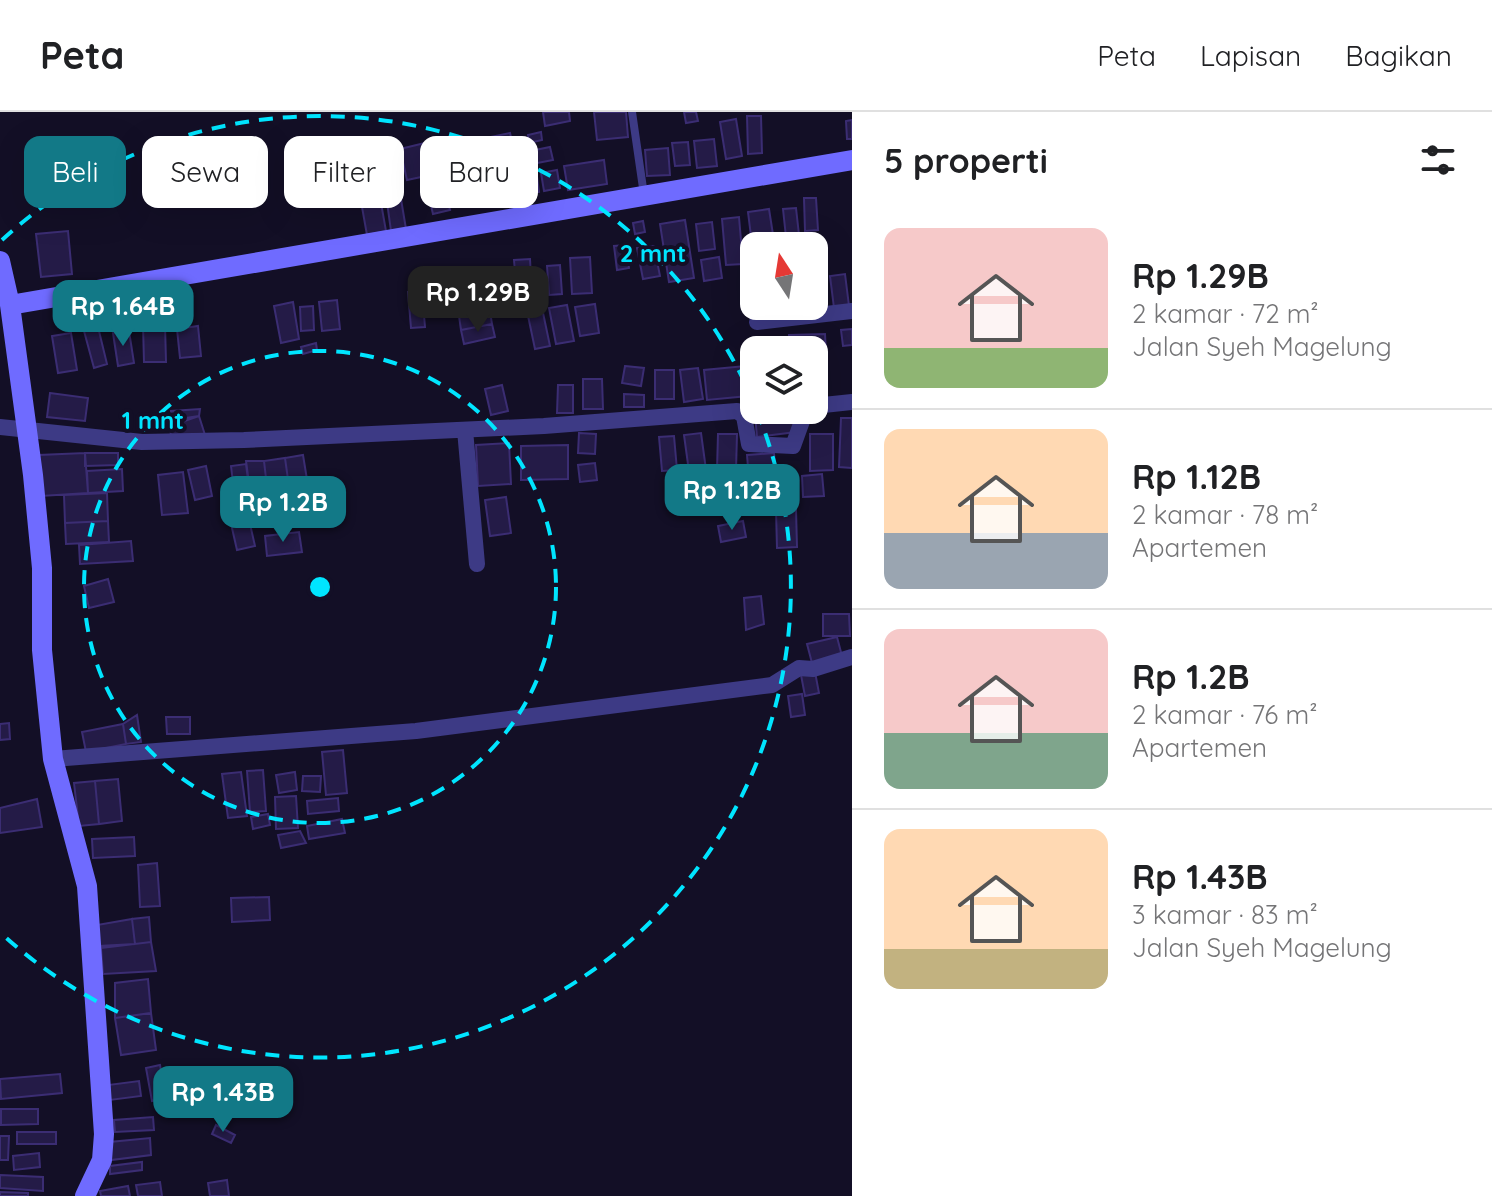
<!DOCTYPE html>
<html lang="id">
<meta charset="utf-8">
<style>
:root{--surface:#fff;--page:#f2f2f2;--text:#202124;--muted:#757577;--line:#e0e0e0;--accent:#127987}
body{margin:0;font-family:Quicksand,sans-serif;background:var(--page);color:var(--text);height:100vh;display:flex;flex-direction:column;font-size:30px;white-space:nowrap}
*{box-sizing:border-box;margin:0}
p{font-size:26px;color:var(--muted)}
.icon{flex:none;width:44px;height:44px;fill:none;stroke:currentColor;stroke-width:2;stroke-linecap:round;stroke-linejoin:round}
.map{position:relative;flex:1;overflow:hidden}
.details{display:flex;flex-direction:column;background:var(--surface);width:640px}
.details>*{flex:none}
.top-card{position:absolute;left:24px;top:24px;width:708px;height:72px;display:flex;gap:16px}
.needle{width:52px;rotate:348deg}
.controls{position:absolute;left:740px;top:120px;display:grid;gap:16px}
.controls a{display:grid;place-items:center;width:88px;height:88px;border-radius:16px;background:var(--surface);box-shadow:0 8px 32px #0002;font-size:40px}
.price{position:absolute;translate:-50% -68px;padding:0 18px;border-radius:16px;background:var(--accent);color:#fff;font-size:26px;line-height:52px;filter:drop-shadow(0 2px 4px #0008)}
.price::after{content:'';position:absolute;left:50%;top:48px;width:24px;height:18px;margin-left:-12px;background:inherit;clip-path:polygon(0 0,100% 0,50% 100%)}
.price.active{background:#222;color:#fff}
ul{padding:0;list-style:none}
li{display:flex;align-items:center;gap:24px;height:200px;padding:0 32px}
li+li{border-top:2px solid var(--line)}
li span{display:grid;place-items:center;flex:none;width:224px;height:160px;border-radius:16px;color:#555}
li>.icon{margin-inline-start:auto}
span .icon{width:96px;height:96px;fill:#fffc;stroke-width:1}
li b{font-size:34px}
h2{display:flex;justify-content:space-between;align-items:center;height:96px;padding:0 32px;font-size:34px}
.chip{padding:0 28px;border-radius:16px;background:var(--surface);box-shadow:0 8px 32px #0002;font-size:28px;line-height:72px}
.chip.active{background:var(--accent);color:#fff}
header{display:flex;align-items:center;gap:48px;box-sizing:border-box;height:112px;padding:0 40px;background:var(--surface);border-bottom:2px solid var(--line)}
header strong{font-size:38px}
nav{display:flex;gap:44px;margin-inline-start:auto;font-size:28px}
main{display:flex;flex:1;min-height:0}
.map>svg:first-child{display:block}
.building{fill:#241b47;stroke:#3b2d73;stroke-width:2}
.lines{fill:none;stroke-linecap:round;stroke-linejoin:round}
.lane{stroke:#3d3a85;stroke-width:8}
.street{stroke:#3d3a85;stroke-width:16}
.secondary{stroke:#6f6bff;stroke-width:20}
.ring{fill:none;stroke:#00e5ff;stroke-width:4;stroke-dasharray:14 10}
.centre{fill:#00e5ff;stroke:#130f26;stroke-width:4}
.ring-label{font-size:24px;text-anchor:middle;font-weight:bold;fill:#00e5ff;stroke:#130f26;stroke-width:8;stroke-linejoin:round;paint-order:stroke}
</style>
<header>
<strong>Peta</strong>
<nav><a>Peta</a><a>Lapisan</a><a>Bagikan</a></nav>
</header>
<main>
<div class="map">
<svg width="852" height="1084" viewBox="0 0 852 1084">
<rect width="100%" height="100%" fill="#130f26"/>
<path class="building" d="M543 0H569L570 9 545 14Z
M594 0H626L628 25 597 28Z
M684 0H696L698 9 686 11Z
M747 4H761L762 41 748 42Z
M736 7 742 44 726 47 720 10Z
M852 8V27H847L846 9Z
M541 20 542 28 529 31 528 23Z
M510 21 514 38 480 46 476 28Z
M714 27 717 54 697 56 694 29Z
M433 29 440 61 407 68 400 37Z
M471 30 479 71 453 76 445 35Z
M688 30 690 53 675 54 672 31Z
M550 35 553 48 532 52 530 39Z
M668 36 670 63 647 64 645 38Z
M604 48 607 72 568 78 564 54Z
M506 55 510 84 488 87 484 58Z
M536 57 539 80 525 82 522 59Z
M557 58 560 76 544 79 541 61Z
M444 73 450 98 433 102 427 77Z
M400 81 406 117 391 119 386 83Z
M804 86H816L818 118 805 119Z
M381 91 386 119 367 123 362 95Z
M796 96 799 123 786 125 783 97Z
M769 97 774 129 752 132 748 100Z
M739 105 743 152 726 153 722 107Z
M685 108 694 166 669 170 660 112Z
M643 109 645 120 635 122 633 111Z
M712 110 715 137 699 139 696 112Z
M68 119 72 162 41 165 36 122Z
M626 133 629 156 617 158 614 134Z
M654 134 660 164 643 167 637 136Z
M590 145 592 181 572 182 570 146Z
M719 145 722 166 704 169 701 148Z
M814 146H822V172L814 173Z
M530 147 532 183 517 184 514 148Z
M560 153 562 182 549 183 547 154Z
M478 156 483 194 458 197 454 159Z
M845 162 849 194 834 196 830 164Z
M422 179 425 215 411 216 408 180Z
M823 181 825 196 809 198V194H814V182Z
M337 188 340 217 322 219 319 190Z
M293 190 299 227 281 231 274 194Z
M595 192 599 221 580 224 575 195Z
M567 193 574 229 556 232 549 196Z
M313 194 314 218 301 219 300 195Z
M489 194 492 212 461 218 458 197Z
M763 194H798V196L763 201Z
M542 196 550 234 535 237 527 199Z
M165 212 166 250H144L143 213Z
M492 212 495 225 464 232 461 218Z
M198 214 201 244 180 246 177 217Z
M98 215 107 252 94 256 84 219Z
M852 217V233L843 234 841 218Z
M129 219 134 251 118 254 113 221Z
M71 221 77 258 58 261 52 224Z
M825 222 826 242 790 238 789 223Z
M316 231 317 238 303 242 301 235Z
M814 253H826V275H814Z
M625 254 644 256 641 274 622 271Z
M745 254 748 284 707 288 704 258Z
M698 256 703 287 684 290 680 258Z
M655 258H674V287H655Z
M583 267H602L603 297H583Z
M502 273 508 299 491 303 485 277Z
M558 273H573V301H557Z
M50 281 88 286 85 309 47 305Z
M624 282 644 283V295H624Z
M200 297 199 304 172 308 171 299Z
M799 298 796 320 757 325 755 302Z
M199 304 205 323 171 325 170 314Z
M841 306H852V356L839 355Z
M579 321 596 322 595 342 578 341Z
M701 321 707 365 690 367 684 323Z
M718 322H737L736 358H717Z
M810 322H833V358L810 359Z
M674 324 677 358 662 359 659 325Z
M509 331 511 372 478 374 476 333Z
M568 333V367L521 368V334Z
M85 341H118V353L85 354Z
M85 341 88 381 41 384 39 343Z
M774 341 777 378 750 380 747 343Z
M303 343 310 386 291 389 285 346Z
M285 346 291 389 269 392 264 349Z
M246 349H264L268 384 251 386Z
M595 351 597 368 580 370 578 353Z
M246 352 250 385 235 387 231 354Z
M206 354 212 384 195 388 188 358Z
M122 357 123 379 88 381 87 359Z
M183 360 188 401 162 403 158 363Z
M822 362 824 384 803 385 802 364Z
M743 364V374L720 376V365Z
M107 381 108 409 65 411 64 383Z
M506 385 511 421 490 424 485 388Z
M730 386 731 401 716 403 714 388Z
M245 390 255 434 237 438 227 394Z
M796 397 797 435 777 436 776 398Z
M108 409 109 430 66 432 65 411Z
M743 409 746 425 721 430 718 414Z
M299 420 302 440 267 444 265 424Z
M131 429 133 449 80 452 79 433Z
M108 467 114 490 89 496 84 474Z
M761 484 764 512 746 518 744 486Z
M823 502H849L850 524H823Z
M837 525 842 544 812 551 807 532Z
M815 560 819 581 805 584 801 563Z
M802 582 805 603 791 605 788 584Z
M137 603 141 630 126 632 123 612Z
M166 605H190V622H167Z
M9 611 10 627 0 628V612Z
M123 612 126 632 86 640 82 620Z
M343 638 347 681 326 683 322 640Z
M263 658 266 699 250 700 247 659Z
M241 660 247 704 228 706 222 662Z
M295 660 297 678 279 681 276 663Z
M303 664H321L320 680 302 679Z
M118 667 122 709 99 712 95 669Z
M95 669 99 712 79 714 74 671Z
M296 684 298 716 276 717 275 685Z
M338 686 339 699 308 702 307 689Z
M37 687 42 715 0 721V696Z
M268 702 270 713 253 717 251 705Z
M342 707 345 721 309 727 307 714Z
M300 719 306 731 281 736 278 723Z
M134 725 135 744 93 746 92 727Z
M157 751 160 794 140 795 138 753Z
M269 785 270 808 232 810 231 786Z
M149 805 151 830 135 832 132 807Z
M132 807 135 832 98 834 97 813Z
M151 830 156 859 103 862 101 836Z
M148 867 151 901 115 906V871Z
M151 901 156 938 121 943 115 906Z
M160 953 166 986 152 989 146 956Z
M60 962 62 981 1 987 0 967Z
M139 969 141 984 110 988 108 973Z
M1 997H38V1012L1 1013Z
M153 1005 154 1018 115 1020 114 1008Z
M216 1013 235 1023 231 1031 212 1022Z
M17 1020H56V1032H17Z
M0 1024H9L8 1048H0Z
M150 1026 151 1043 111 1048 110 1030Z
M39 1041 40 1055 14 1058 13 1044Z
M142 1050V1058L110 1062V1054Z
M0 1063 43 1065V1079L0 1076Z
M227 1068 229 1084H210L208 1071Z
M160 1070 162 1084H138L136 1073Z
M128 1074 130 1084H101L100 1079Z
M0 1080 28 1081V1084H0Z"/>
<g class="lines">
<path class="lane" d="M632 0 644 83"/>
<path class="street" d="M757 210 852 199
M814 294 852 290
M0 315 142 330 244 328 544 314 737 299 744 304 749 332 793 334 806 298
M465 318 477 452
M53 647 416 619 772 573 799 556 813 557 852 545"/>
<path class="secondary" d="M0 149 10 193
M85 1084 102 1048 104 1022 87 774 53 647 42 538V456L33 363 10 193 852 48"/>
</g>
<g class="ring">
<circle cx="320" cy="475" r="236"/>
<path d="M2 128A471 471 0 0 1 754 291M757 299A471 471 0 0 1 2 822"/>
</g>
<circle cx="320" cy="475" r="12" class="centre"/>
<g class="ring-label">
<text x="653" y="150">2 mnt</text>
<text x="153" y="317">1 mnt</text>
</g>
</svg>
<div class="controls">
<a><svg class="needle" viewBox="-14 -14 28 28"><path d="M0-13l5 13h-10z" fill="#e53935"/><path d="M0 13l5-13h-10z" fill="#757577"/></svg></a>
<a><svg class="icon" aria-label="layers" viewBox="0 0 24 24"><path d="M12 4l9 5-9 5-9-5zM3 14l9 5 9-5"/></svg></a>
</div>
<b class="price active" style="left:478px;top:222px">Rp 1.29B</b>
<b class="price" style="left:123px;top:236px">Rp 1.64B</b>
<b class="price" style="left:732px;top:420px">Rp 1.12B</b>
<b class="price" style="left:283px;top:432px">Rp 1.2B</b>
<b class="price" style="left:223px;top:1022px">Rp 1.43B</b>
<div class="top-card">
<a class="chip active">Beli</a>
<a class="chip">Sewa</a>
<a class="chip">Filter</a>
<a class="chip">Baru</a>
</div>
</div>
<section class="details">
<h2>5 properti<svg class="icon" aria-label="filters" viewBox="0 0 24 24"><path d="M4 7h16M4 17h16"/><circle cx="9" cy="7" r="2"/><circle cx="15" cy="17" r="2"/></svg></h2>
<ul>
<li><span style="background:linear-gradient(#f6c9c9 75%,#8fb573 0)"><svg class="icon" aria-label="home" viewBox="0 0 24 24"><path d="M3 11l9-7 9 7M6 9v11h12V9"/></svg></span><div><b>Rp 1.29B</b><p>2 kamar · 72 m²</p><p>Jalan Syeh Magelung</p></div></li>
<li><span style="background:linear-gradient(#ffd9b3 65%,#9aa5b1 0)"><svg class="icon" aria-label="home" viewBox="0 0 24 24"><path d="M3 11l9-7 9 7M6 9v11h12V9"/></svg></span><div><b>Rp 1.12B</b><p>2 kamar · 78 m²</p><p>Apartemen</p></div></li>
<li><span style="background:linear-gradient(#f6c9c9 65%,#7fa58c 0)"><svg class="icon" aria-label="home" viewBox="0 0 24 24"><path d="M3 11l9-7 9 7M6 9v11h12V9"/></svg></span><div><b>Rp 1.2B</b><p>2 kamar · 76 m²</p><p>Apartemen</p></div></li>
<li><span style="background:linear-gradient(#ffd9b3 75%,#c2b280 0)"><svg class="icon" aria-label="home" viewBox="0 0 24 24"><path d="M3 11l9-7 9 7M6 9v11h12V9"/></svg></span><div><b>Rp 1.43B</b><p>3 kamar · 83 m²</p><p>Jalan Syeh Magelung</p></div></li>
</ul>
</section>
</main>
